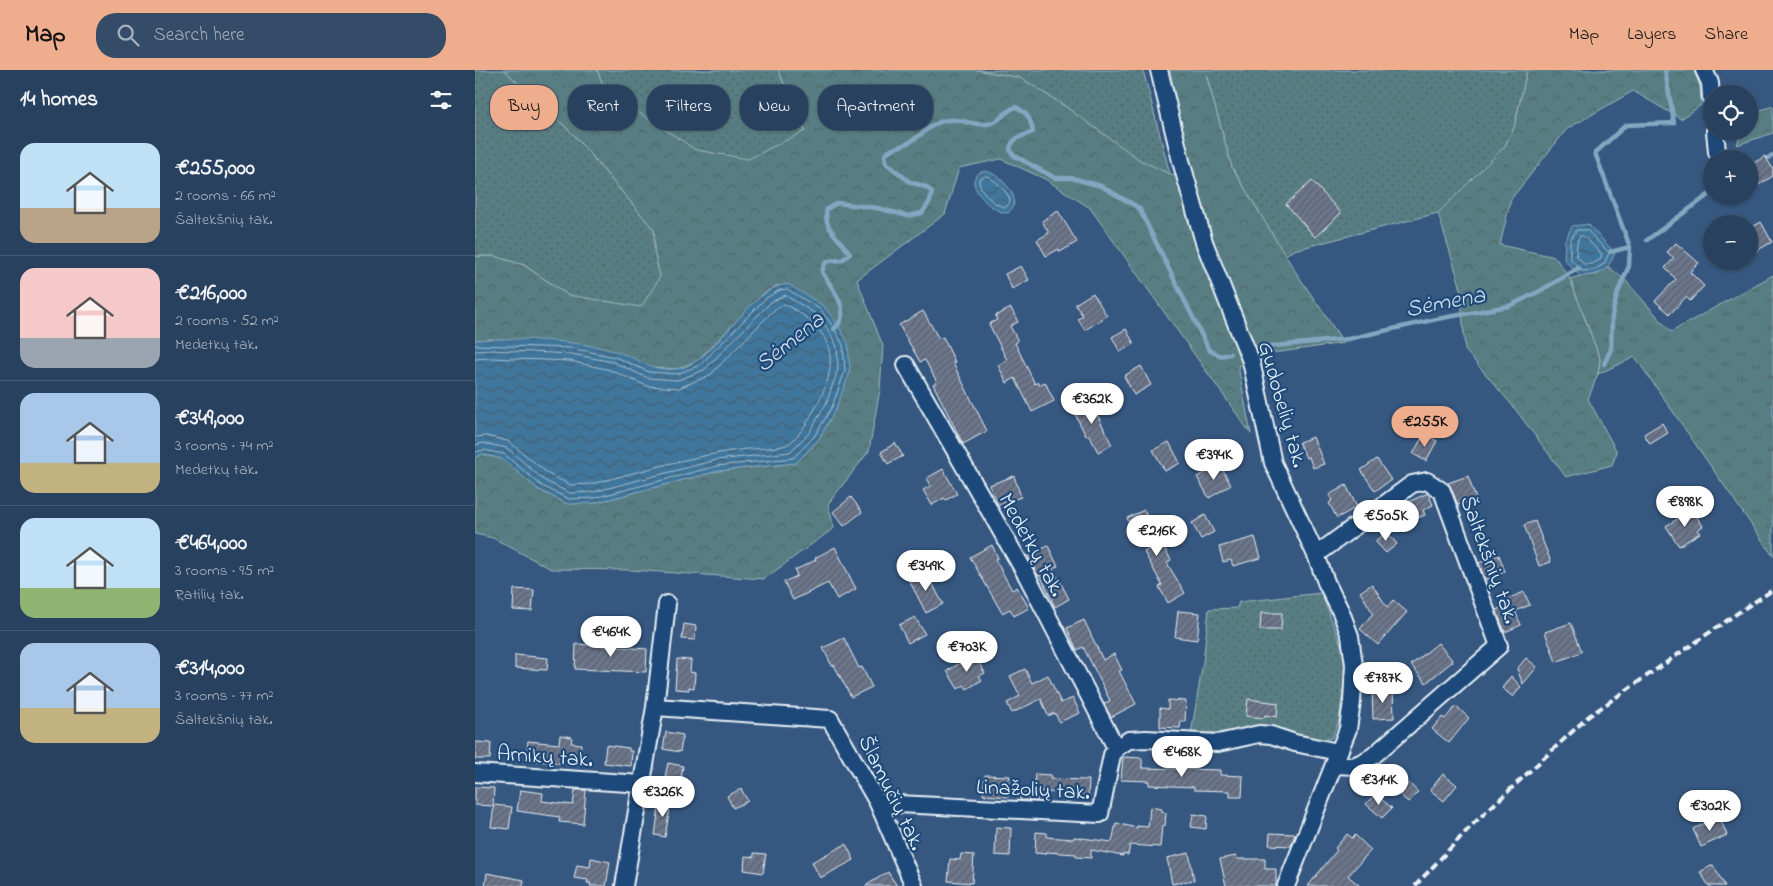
<!DOCTYPE html>
<meta charset="utf-8">
<style>
:root{--surface:#28415f;--page:#344c68;--text:#f1f3f6;--muted:#a5afbd;--line:#445a74;--accent:#eead8d}
body{margin:0;font-family:"Indie Flower",sans-serif;background:var(--page);color:var(--text);height:100vh;display:flex;flex-direction:column;font-size:19px;white-space:nowrap}
*{box-sizing:border-box;margin:0}
p{font-size:16px;color:var(--muted)}
.icon{flex:none;width:28px;height:28px;fill:none;stroke:currentColor;stroke-width:2;stroke-linecap:round;stroke-linejoin:round}
.map{position:relative;flex:1;overflow:hidden}
.drawer{display:flex;flex-direction:column;background:var(--surface);width:475px}
.drawer>*{flex:none}
.guide{position:absolute;left:15px;top:15px;width:475px;height:45px;display:flex;gap:10px}
.controls{position:absolute;left:1228px;top:15px;display:grid;gap:10px}
.controls a{display:grid;place-items:center;width:55px;height:55px;border-radius:50%;background:var(--surface);box-shadow:0 1px 4px #0004,0 0 0 1px var(--line);font-size:25px}
.price{position:absolute;translate:-50% -42px;padding:0 11px;border-radius:18px;background:#fff;color:#222;font-size:16px;line-height:32px;filter:drop-shadow(0 1px 2px #0008)}
.price::after{content:'';position:absolute;left:50%;top:30px;width:15px;height:11px;margin-left:-8px;background:inherit;clip-path:polygon(0 0,100% 0,50% 100%)}
.price.selected{background:var(--accent);color:#111}
ul{padding:0;list-style:none}
li{display:flex;align-items:center;gap:15px;height:125px;padding:0 20px}
li+li{border-top:1px solid var(--line)}
li span{display:grid;place-items:center;flex:none;width:140px;height:100px;border-radius:15px;color:#555}
li>.icon{margin-inline-start:auto}
span .icon{width:60px;height:60px;fill:#fffc;stroke-width:1}
li b{font-size:21px}
h2{display:flex;justify-content:space-between;align-items:center;height:60px;padding:0 20px;font-size:21px}
.pill{padding:0 18px;border-radius:20px;background:var(--surface);box-shadow:0 1px 4px #0004,0 0 0 1px var(--line);font-size:18px;line-height:45px}
.pill.selected{background:var(--accent);color:#111}
header{display:flex;align-items:center;gap:30px;box-sizing:border-box;height:70px;padding:0 25px;background:var(--accent);color:#111}
header strong{font-size:24px}
nav{display:flex;gap:28px;margin-inline-start:auto;font-size:18px}
.search{width:350px;height:45px;background:var(--page);display:flex;align-items:center;gap:12px;box-sizing:border-box;padding:0 18px;border-radius:20px;color:var(--muted);font-size:19px}
main{display:flex;flex:1;min-height:0}
.map>svg:first-child{display:block}
.grass{fill:url(#grass-tufts);stroke:#a0b8be}
.forest{fill:url(#forest-crowns);stroke:#a0b8be}
.park{fill:url(#park-dots);stroke:#a0b8be}
.water{fill:url(#water-waves);stroke:#83a7c1}
.lines{fill:none;stroke-linecap:round;stroke-linejoin:round}
.shore{stroke:#a5c0d3;stroke-width:1}
.stream{stroke:#83a7c1;stroke-width:4.5}
.building{fill:url(#building-hatch);stroke:#e8f1f8}
.street-casing{stroke:#e8f1f8;stroke-width:20}
.street{stroke:#1f4a7a;stroke-width:16}
.rail{stroke:#e8f1f8;stroke-width:4;stroke-dasharray:8 4;stroke-linecap:butt}
.labels{text-anchor:middle;stroke-width:4.5;stroke-linejoin:round;paint-order:stroke}
.street-label{font-size:22px;fill:#e8f1f8;stroke:#1f4a7a}
.water-label{font-size:24px;font-style:italic;fill:#cfdfea;stroke:#1f4a7a}
</style>
<header>
<strong>Map</strong>
<div class="search"><svg class="icon" aria-label="search" viewBox="0 0 24 24"><circle cx="10" cy="10" r="6"/><path d="M15 15l6 6"/></svg>Search here</div>
<nav><a>Map</a><a>Layers</a><a>Share</a></nav>
</header>
<main>
<section class="drawer">
<h2>14 homes<svg class="icon" aria-label="filters" viewBox="0 0 24 24"><path d="M4 7h16M4 17h16"/><circle cx="9" cy="7" r="2"/><circle cx="15" cy="17" r="2"/></svg></h2>
<ul>
<li><span style="background:linear-gradient(#bfe0f5 65%,#b9a48a 0)"><svg class="icon" aria-label="home" viewBox="0 0 24 24"><path d="M3 11l9-7 9 7M6 9v11h12V9"/></svg></span><div><b>€255,000</b><p>2 rooms · 66 m²</p><p>Šaltekšnių tak.</p></div></li>
<li><span style="background:linear-gradient(#f6c9c9 70%,#9aa5b1 0)"><svg class="icon" aria-label="home" viewBox="0 0 24 24"><path d="M3 11l9-7 9 7M6 9v11h12V9"/></svg></span><div><b>€216,000</b><p>2 rooms · 52 m²</p><p>Medetkų tak.</p></div></li>
<li><span style="background:linear-gradient(#a9c7e8 70%,#c2b280 0)"><svg class="icon" aria-label="home" viewBox="0 0 24 24"><path d="M3 11l9-7 9 7M6 9v11h12V9"/></svg></span><div><b>€349,000</b><p>3 rooms · 74 m²</p><p>Medetkų tak.</p></div></li>
<li><span style="background:linear-gradient(#bfe0f5 70%,#8fb573 0)"><svg class="icon" aria-label="home" viewBox="0 0 24 24"><path d="M3 11l9-7 9 7M6 9v11h12V9"/></svg></span><div><b>€464,000</b><p>3 rooms · 95 m²</p><p>Ratilių tak.</p></div></li>
<li><span style="background:linear-gradient(#a9c7e8 65%,#c2b280 0)"><svg class="icon" aria-label="home" viewBox="0 0 24 24"><path d="M3 11l9-7 9 7M6 9v11h12V9"/></svg></span><div><b>€314,000</b><p>3 rooms · 77 m²</p><p>Šaltekšnių tak.</p></div></li>
</ul>
</section>
<div class="map">
<svg width="1298" height="816" viewBox="0 0 1298 816">
<defs>
<pattern id="grass-tufts" width="24" height="20" patternUnits="userSpaceOnUse" patternTransform="scale(1.25)"><rect width="24" height="20" fill="#597e83"/><path d="M3 7l-1-3M5 7V3M7 7l1-3M15 17l-1-3M17 17v-4M19 17l1-3" fill="none" stroke="#506669"/></pattern>
<pattern id="forest-crowns" width="20" height="18" patternUnits="userSpaceOnUse" patternTransform="scale(1.25)"><rect width="20" height="18" fill="#597e83"/><path d="M2 6a3 3 0 1 1 6 0M12 15a3 3 0 1 1 6 0" fill="none" stroke="#506669"/></pattern>
<pattern id="park-dots" width="8" height="8" patternUnits="userSpaceOnUse" patternTransform="scale(1.25)"><rect width="8" height="8" fill="#597e83"/><path d="M2 2h.1M6 6h.1" fill="none" stroke="#506669" stroke-width="1.8" stroke-linecap="round"/></pattern>
<pattern id="water-waves" width="16" height="10" patternUnits="userSpaceOnUse" patternTransform="scale(1.25)"><rect width="16" height="10" fill="#40769c"/><path d="M0 5q4-4 8 0t8 0" fill="none" stroke="#435f73"/></pattern>
<pattern id="building-hatch" width="6" height="6" patternUnits="userSpaceOnUse" patternTransform="scale(1.25)"><rect width="6" height="6" fill="#6c768c"/><path d="M-1 1l2-2M0 6l6-6M5 7l2-2" fill="none" stroke="#5b616e"/></pattern>
</defs>
<rect width="100%" height="100%" fill="#36577f"/>
<filter id="ink" filterUnits="userSpaceOnUse"><feTurbulence type="fractalNoise" baseFrequency=".02" numOctaves="2"/><feDisplacementMap in="SourceGraphic" scale="10" xChannelSelector="R" yChannelSelector="G"/><feConvolveMatrix kernelMatrix="1 2 1 2 8 2 1 2 1" color-interpolation-filters="sRGB"/></filter>
<g filter="url(#ink)">
<path class="grass" d="M1134 197 1152 212 1196 262 1298 205V486L1160 287 1123 304 1125 289 1095 209 1105 206 1121 205Z"/>
<path class="forest" d="M29 0H122L131 21 330 61 303 0H503L546 8 695 104 716 107 695 0H730L757 97 820 201 869 273 791 284 763 296 776 364 615 138 570 109 526 89 484 98 470 144 382 210 408 276 405 319 394 381 353 434 359 458 289 509 156 500 76 499 18 468 0 464V388L7 384 27 389 64 420 93 434 119 433 243 401 321 393 343 370 361 339 303 215 288 224 222 291 201 299 175 297 141 282 15 269 0 270V186H19L49 195 93 225 185 207 179 181V160L98 64Z
M1052 0H1219L1225 16 1226 35 1206 49 1158 21 1092 59 1036 129 1025 175 1080 187 1095 209 1125 289 1123 304 1113 329 1142 382 1137 395 1091 407 1037 335 990 280 985 215 963 143 1030 76 1039 57Z
M1298 36V63L1262 75 1266 61H1274V44Z"/>
<path class="park" d="M0 0H29L98 64 179 160V181L185 207 166 237 93 225 49 195 19 186H0Z
M122 0H303L330 61 273 89 221 80 131 21Z
M503 0H668L695 104 665 90 587 34 546 8Z
M730 0H1052L1039 57 1030 76 963 143 819 180 810 185 757 97Z
M846 523 872 590 864 650 857 668 839 669 799 660 716 664 728 592 734 539 762 538 764 532Z"/>
<path class="water" d="M510 101C521 102 541 121 539 132 539 137 536 140 533 143 516 144 481 107 510 101Z
M1113 154 1140 183C1132 202 1126 205 1105 206L1089 189 1090 170 1097 156Z
M313 214 349 236 363 255 373 273 375 302 361 339 343 370 321 393 243 401 119 433 93 434 64 420 27 389 7 384 0 388V270C42 267 99 270 140 281 162 287 175 302 201 299 241 295 271 218 313 214Z"/>
<g class="lines">
<path class="shore" d="M511 106C519 108 533 122 535 130 535 133 533 135 531 137 520 137 503 120 504 109Z
M1102 160H1112L1134 183 1129 194 1119 200 1107 201 1095 188V171Z
M1108 166 1127 184 1125 190 1117 194H1109L1101 185 1102 173 1104 167Z
M0 275 96 278 140 287 174 302 202 304 225 295 291 228 305 220 312 219 346 240 359 258 368 275 370 301 357 337 339 367 318 388 242 396 119 428 94 429 67 416 29 384 8 380 0 382
M0 281 15 280 96 284 138 292 173 308 203 310 229 300 295 233 310 225 341 244 354 261 362 277 363 299 351 334 334 363 315 382 241 390 118 422 95 423 70 411 32 378 8 373 0 375
M0 289 16 288 95 291 135 300 172 316 204 318 235 305 300 239 309 234C361 260 367 293 338 342 332 353 324 367 313 374 307 378 279 379 271 379 219 385 168 401 116 414L96 415 75 405 33 371 11 366 0 367"/>
<path class="stream" d="M1293 88 1298 85
M1172 170 1236 123
M1135 182 1155 177
M359 259C379 242 357 219 347 202L349 195 353 191 367 190 375 184C366 168 347 160 352 139L362 133 402 138 433 146 447 143 455 131 457 122 451 117 435 112 411 93 410 85C416 77 424 78 433 73 447 66 456 52 473 50 487 48 505 59 519 52 528 48 531 40 541 37 553 43 556 50 558 62 548 66 537 67 535 79L538 85 580 108H597L626 116 664 138 734 280 745 286 755 284
M779 278 873 269 962 249 1034 236 1063 222 1104 198
M1129 294 1136 279 1137 245 1143 222 1154 196 1155 177 1120 83 1151 55 1199 53 1190 0"/>
</g>
<path class="building" d="M1290 86 1298 99V106L1274 121V96Z
M837 111 866 143 840 167 811 134Z
M583 141 602 172 585 182 584 179 571 186 562 170 574 163 567 151Z
M1286 152 1297 172 1274 185V159Z
M1201 173 1224 193 1215 202 1229 216 1215 231 1211 227 1195 244 1180 231 1201 209 1190 198 1199 188 1192 182Z
M546 196 554 210 537 219 530 204Z
M618 223 632 246 610 260 603 249 608 246 600 234Z
M536 238 543 252 535 256 543 271 540 273 560 314 563 312 564 315 570 312 579 331 557 342 540 308 532 313 523 295 532 290 514 254 522 250 520 246Z
M448 241 464 269 468 267 480 292 478 293 512 361 488 374 458 314 462 312 450 290 445 292 424 255Z
M651 259 659 274 645 282 637 267Z
M666 296 676 315 659 325 649 306Z
M615 330 637 375 623 382 614 365 611 366 597 338Z
M1187 353 1193 363 1175 374 1169 364Z
M949 364 962 371 951 391 938 384Z
M838 367 849 394 838 398 834 387 831 388 824 372Z
M694 372 705 393 690 401 678 380Z
M420 373 428 386 413 394 406 382Z
M902 389 916 410 900 421 886 400Z
M745 395 756 415 734 428 722 407Z
M468 399 482 424 471 430 469 428 457 435 448 420 456 416 452 408Z
M539 406 546 427 523 435 514 415Z
M993 406 1001 429 983 435 976 418 973 413Z
M871 415 882 437 862 448 854 433 857 431 854 425Z
M953 423 958 435 948 440 950 445 940 449 933 432Z
M376 427 387 442 369 456 358 442Z
M669 440 685 473 686 472 696 490 692 493 710 523 693 533 684 517 687 515 669 482 674 479 665 459 658 462 652 448Z
M1217 440 1228 456 1222 460 1225 463 1204 476 1191 456Z
M730 445 739 462 726 469 717 453Z
M1060 451 1076 492 1064 496 1049 455Z
M912 462 922 474 911 483 900 471Z
M780 467 786 488 758 496 756 490 748 492 744 477Z
M517 475 523 488 520 489 537 520 542 517 554 538 539 546 535 539 527 543 495 487Z
M573 476 583 496 578 498 594 529 580 537 565 505 563 506 553 486Z
M360 477 381 519 362 529 353 513 318 530 309 512 322 506 320 500 341 490 340 488Z
M1024 485 1030 502 1010 510 1004 493Z
M451 501 468 534 451 543 434 510Z
M897 514 912 537 918 530 932 542 903 575 885 559 898 543 885 522Z
M39 519 59 520 57 541 38 540Z
M1049 522 1055 535 1040 541 1046 555 1030 562 1021 540 1032 535 1030 530Z
M703 541 725 543 722 570 700 567Z
M786 543H807L806 560H785Z
M440 547 450 564 433 573 424 555Z
M609 550 628 590 639 584 647 600 644 601 661 634 636 647 629 634 635 631 625 610 608 577 602 580 592 558Z
M1096 553 1107 582 1081 592 1070 562Z
M209 554 221 556 220 570 207 569Z
M369 568 384 598 387 597 397 617 376 627 359 595 357 596 348 578Z
M963 573 978 591 951 613 936 595Z
M101 574 172 579 171 602 100 599Z
M40 585 73 588 72 600 40 598Z
M499 585 510 603 504 606 507 610 492 619 489 615 483 619 472 601Z
M1051 588 1062 597 1048 614 1042 599Z
M202 589 216 590 215 602 220 603 219 618 214 617V620L200 619Z
M550 599 557 613 573 605 586 633 598 628 605 643 584 652 580 643 573 646 566 629 537 643 532 633 545 626 535 606Z
M1036 606 1046 617 1038 627 1027 618Z
M918 618 919 648 898 649 897 619Z
M773 629 803 633 802 647 790 645 789 648 771 646Z
M693 630 711 631 710 651H706L705 658 685 657V638L693 639Z
M981 636 994 648 974 673 957 659 967 647 970 649Z
M191 662 208 665 205 682 188 679Z
M85 665 97 667 96 673 106 674 104 695 51 690 53 671 84 674Z
M1 672 16 673 15 689H0Z
M131 675 154 678V681H157L156 696 129 693Z
M648 687 667 688V698L745 700V705L768 706 767 727H755V721L719 720V717L674 715V711L646 710Z
M193 693 208 696 206 710 190 707Z
M560 704 576 705 575 709 614 710 613 728 595 727V724L563 721 562 731 545 730 546 718 559 719Z
M968 704 982 715 969 731 955 720Z
M510 705 535 706 533 727 508 725Z
M934 713 943 722 933 732 924 724Z
M0 717 19 718 18 736 0 735Z
M266 719 273 731 258 738 252 726Z
M45 720 68 723 67 731 98 735 100 720H111L108 754 84 752 85 747 42 741Z
M900 724 917 738 907 748 891 734Z
M185 729 196 731 190 767 180 765Z
M19 735 37 737 34 759 16 757Z
M675 737 687 739V742L691 743 690 756H687L685 777 655 775 653 785 648 784V786L616 780V788L601 787V784L571 782V784L560 783 561 762 572 763V767L598 769 599 767 637 772 641 753 662 758V756L673 757Z
M718 744 732 746 731 759 716 757Z
M1244 746 1252 765 1226 777 1218 759Z
M521 757 536 758 535 786 520 785Z
M795 763 820 764 816 776 794 775Z
M872 764 877 768 880 765 896 780 873 806 885 816H833L862 780 860 778Z
M371 774 379 790 345 808 337 792Z
M279 783 291 784 288 803 269 800 270 786 279 787Z
M714 783 719 810 697 814 692 788Z
M486 784 499 785 497 813 473 811 475 789 485 790Z
M761 786 762 789H790V799H801V816H751L745 789Z
M116 788 135 792 131 816H115L116 813H112L113 810 99 808 102 795 115 797Z
M1238 795 1250 816H1234L1225 802Z
M413 802 422 816H390Z
M12 803 49 810 48 816H10Z"/>
<g class="lines">
<g class="street-casing">
<path id="street" d="M684 0 706 91 729 172 776 291 798 393 841 485 851 512 866 542 875 566 879 595 877 632 873 659 811 816
M1229 0 1235 13 1236 27
M1240 61 1242 82
M431 295 552 506 641 678
M841 485 937 414 952 411 967 421 1024 576 898 686C882 696 877 698 859 694
M180 637 355 649 403 733 439 816
M0 703 167 714
M403 733 625 744 637 685 641 678 654 670 671 669 743 673 784 664 796 665 820 673 863 682
M149 816 180 637 192 534"/>
</g>
<use href="#street" class="street"/>
<path class="rail" d="M940 816 997 755 1114 646 1270 538 1298 520"/>
</g>
</g>
<g class="labels">
<g class="street-label">
<text transform="translate(809 334) rotate(74)" y="8">Gudobelių tak.</text>
<text transform="translate(558 474) rotate(61)" y="8">Medetkų tak.</text>
<text transform="translate(1016 489) rotate(70)" y="8">Šaltekšnių tak.</text>
<text transform="translate(70 685) rotate(4)" y="8">Arnikų tak.</text>
<text transform="translate(558 718) rotate(3)" y="8">Linažolių tak.</text>
<text transform="translate(418 722) rotate(64)" y="8">Šlamučių tak.</text>
</g>
<g class="water-label">
<text transform="translate(970 231) rotate(-11)" y="8">Sėmena</text>
<text transform="translate(314 271) rotate(-39)" y="8">Sėmena</text>
</g>
</g>
</svg>
<div class="controls">
<a><svg class="icon" aria-label="locate" viewBox="0 0 24 24"><circle cx="12" cy="12" r="6"/><path d="M12 2v4M12 18v4M2 12h4M18 12h4"/></svg></a>
<a>+</a>
<a>−</a>
</div>
<b class="price" style="left:617px;top:355px">€362K</b>
<b class="price selected" style="left:950px;top:378px">€255K</b>
<b class="price" style="left:739px;top:411px">€394K</b>
<b class="price" style="left:1210px;top:458px">€898K</b>
<b class="price" style="left:911px;top:472px">€505K</b>
<b class="price" style="left:682px;top:487px">€216K</b>
<b class="price" style="left:451px;top:522px">€349K</b>
<b class="price" style="left:136px;top:588px">€464K</b>
<b class="price" style="left:492px;top:603px">€703K</b>
<b class="price" style="left:908px;top:634px">€787K</b>
<b class="price" style="left:707px;top:708px">€468K</b>
<b class="price" style="left:904px;top:736px">€314K</b>
<b class="price" style="left:188px;top:748px">€326K</b>
<b class="price" style="left:1235px;top:762px">€302K</b>
<div class="guide">
<a class="pill selected">Buy</a>
<a class="pill">Rent</a>
<a class="pill">Filters</a>
<a class="pill">New</a>
<a class="pill">Apartment</a>
</div>
</div>
</main>
